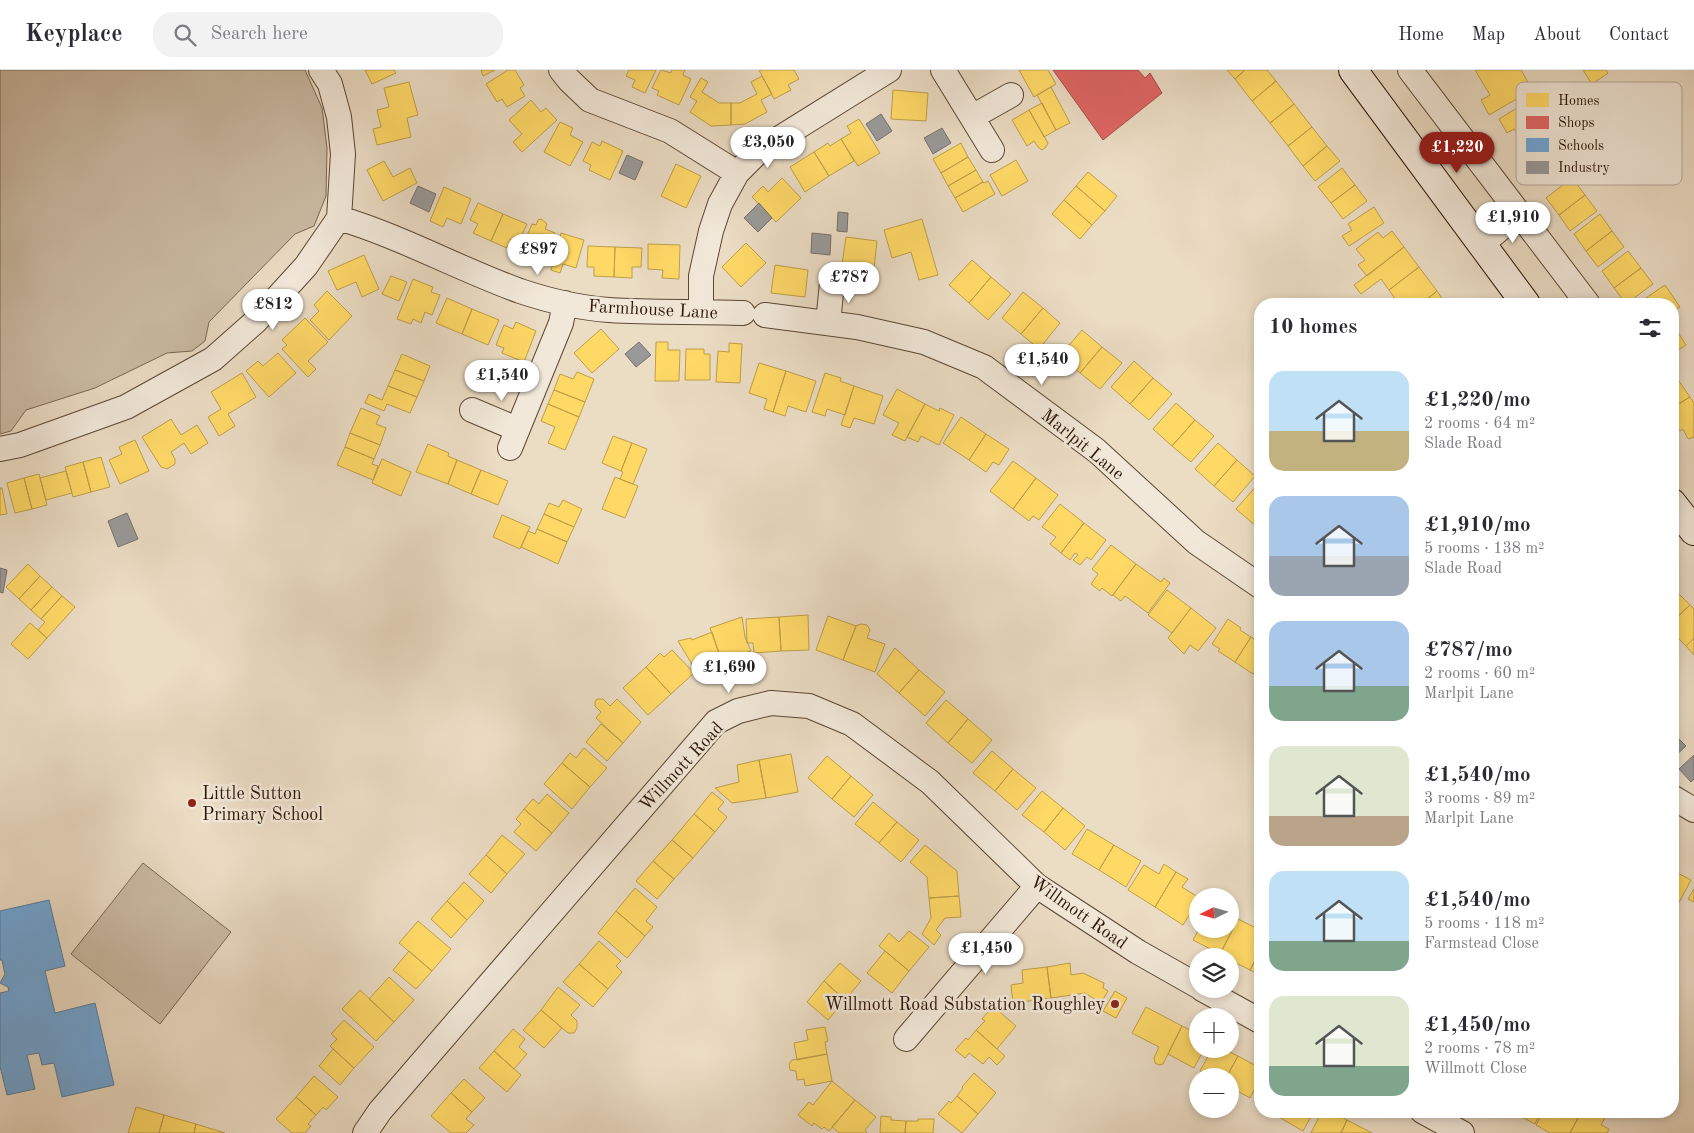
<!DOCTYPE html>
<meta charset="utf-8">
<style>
:root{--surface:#fff;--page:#f2f2f3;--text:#2b2b33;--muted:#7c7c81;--line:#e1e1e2;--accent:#8f2418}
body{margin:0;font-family:"Old Standard TT",serif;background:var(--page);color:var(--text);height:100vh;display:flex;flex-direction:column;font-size:19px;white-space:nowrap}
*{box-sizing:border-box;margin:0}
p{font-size:16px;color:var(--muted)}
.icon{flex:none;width:28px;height:28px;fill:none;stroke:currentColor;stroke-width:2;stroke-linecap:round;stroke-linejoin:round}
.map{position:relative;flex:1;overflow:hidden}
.panel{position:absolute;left:1254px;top:228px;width:425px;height:820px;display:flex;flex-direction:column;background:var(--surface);border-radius:20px;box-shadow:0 2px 8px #0003}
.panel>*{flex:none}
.needle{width:32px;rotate:265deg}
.buttons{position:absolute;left:1189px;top:818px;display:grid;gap:10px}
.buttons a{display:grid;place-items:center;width:50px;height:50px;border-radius:50%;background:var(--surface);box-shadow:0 2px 8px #0003;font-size:25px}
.price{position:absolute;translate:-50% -42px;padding:0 11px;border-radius:18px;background:#fff;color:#222;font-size:16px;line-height:32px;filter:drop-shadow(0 1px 2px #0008)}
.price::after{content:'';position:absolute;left:50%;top:30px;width:15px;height:11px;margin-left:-8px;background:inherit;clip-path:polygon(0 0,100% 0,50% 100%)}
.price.on{background:var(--accent);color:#fff}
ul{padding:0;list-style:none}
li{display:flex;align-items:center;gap:15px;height:125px;padding:0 15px}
li span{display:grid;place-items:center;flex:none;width:140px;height:100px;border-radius:15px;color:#555}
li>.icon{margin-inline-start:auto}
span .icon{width:60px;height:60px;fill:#fffc;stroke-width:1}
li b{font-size:21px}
h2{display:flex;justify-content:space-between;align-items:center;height:60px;padding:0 15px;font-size:21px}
header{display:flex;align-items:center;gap:30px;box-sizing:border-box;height:70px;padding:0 25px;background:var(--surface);border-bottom:1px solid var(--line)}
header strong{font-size:24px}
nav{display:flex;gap:28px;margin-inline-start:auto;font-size:18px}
.search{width:350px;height:45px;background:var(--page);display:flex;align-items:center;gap:12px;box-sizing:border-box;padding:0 18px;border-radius:20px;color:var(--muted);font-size:19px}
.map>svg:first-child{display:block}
.green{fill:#cabaa3;stroke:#7a6754}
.homes{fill:#ffd966;stroke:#bf9e49}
.shops{fill:#e06666;stroke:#aa4d49}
.schools{fill:#6fa8dc;stroke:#5b7c9b}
.industry{fill:#999;stroke:#78716c}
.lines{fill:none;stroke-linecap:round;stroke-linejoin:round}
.street-casing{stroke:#5b4634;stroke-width:26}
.secondary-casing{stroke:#2b1404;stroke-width:30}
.street{stroke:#f2e8d9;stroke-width:24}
.secondary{stroke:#f2e8d9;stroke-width:28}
.poi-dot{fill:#8f2418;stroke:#f2e8d9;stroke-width:2}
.labels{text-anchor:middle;stroke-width:5;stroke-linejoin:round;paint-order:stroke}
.street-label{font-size:18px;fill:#2b1404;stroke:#f2e8d9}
.poi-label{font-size:18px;fill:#2b1404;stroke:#f2e8d9;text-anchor:start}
.key{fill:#f2e8d9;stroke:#b6a899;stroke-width:1}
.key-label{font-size:14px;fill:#2b1404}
</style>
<header>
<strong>Keyplace</strong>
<div class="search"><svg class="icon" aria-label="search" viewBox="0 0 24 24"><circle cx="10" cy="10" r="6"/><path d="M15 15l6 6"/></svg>Search here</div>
<nav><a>Home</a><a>Map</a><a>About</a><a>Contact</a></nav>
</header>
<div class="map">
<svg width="1694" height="1063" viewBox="0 0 1694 1063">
<rect width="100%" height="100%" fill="#ebdcc4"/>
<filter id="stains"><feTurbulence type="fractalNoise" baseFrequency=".004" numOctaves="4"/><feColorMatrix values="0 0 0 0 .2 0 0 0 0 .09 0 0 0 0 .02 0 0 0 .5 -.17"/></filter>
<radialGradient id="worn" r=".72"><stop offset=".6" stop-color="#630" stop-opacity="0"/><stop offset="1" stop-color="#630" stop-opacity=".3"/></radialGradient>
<path class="green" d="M0 0H305L322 38 327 78 326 126 314 156 295 164 209 252 205 271 192 281 167 283 95 318 26 340 11 361 0 364Z
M143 793 231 862 160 954 71 884Z"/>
<path class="homes" d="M365 0H394L396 3 372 14Z
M481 0H495L483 6Z
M508 0H515L524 15 520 18 525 26 507 37 502 29 497 32 486 14Z
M629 0H656L645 23 632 17 635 10 626 6Z
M661 0 671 3 672 0H685L683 5 691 9 679 35 657 25 659 21 652 18Z
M759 0H794L799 9 788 15 791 20 774 29Z
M1019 0H1048L1056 14 1034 27Z
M1227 0H1245L1235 9Z
M1245 0H1267L1276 11 1252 31 1235 9Z
M1475 0H1521L1532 20 1489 45 1481 30 1490 25Z
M1583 0H1606L1608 3 1592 14Z
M762 6 772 24 761 30 767 42 745 54 731 55V33H740L757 24 751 12Z
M701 8 708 12 702 22 719 33H731V55L711 56 690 42 697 31 690 27Z
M1276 11 1294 34 1270 53 1252 31Z
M409 12 418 45 407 48 411 67 377 75 373 59 381 57 377 40 389 37 384 18Z
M1051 17 1070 53 1056 60 1037 25Z
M893 20 928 23 926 51 891 49Z
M1540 24 1555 48 1521 69 1514 59 1507 63 1499 49Z
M531 30 541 42 546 38 557 50 522 82 513 72 522 64 509 50Z
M1042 33 1056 60 1044 67 1029 40Z
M1294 34 1312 57 1288 76 1270 53Z
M1029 40 1048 73 1046 77 1042 80 1038 77 1034 71 1027 76 1012 50Z
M859 49 880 83 858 96 841 69 851 63 847 56Z
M560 52 573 58 570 65 583 72 570 96 544 82Z
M1312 57 1327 76 1303 96 1288 76Z
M841 69 854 91 829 106 814 82 828 73 830 76Z
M602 71 623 81 610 110 589 100 591 95 583 91 592 72 600 76Z
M961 73 968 87 941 103 933 89Z
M1327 76 1340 91 1315 111 1303 96Z
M814 82 829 106 805 122 790 97Z
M968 87 976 100 948 116 941 103Z
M1016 90 1028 111 1002 126 990 105Z
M384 91 393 107 410 98 417 113 383 131 367 100Z
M676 94 701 106 686 138 661 126Z
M1342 98 1355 115 1331 133 1318 117Z
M976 100 983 112 955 128 948 116Z
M1088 102 1117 126 1105 141 1076 116Z
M782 108 801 128 776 152 752 127 763 116 768 122Z
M1572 108 1585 125 1559 145 1546 128Z
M988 111 995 124 963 142 955 128 983 112 984 113Z
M1355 115 1367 131 1343 149 1331 133Z
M1076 116 1105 141 1092 155 1064 130Z
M444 117 471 129 461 154 447 148 443 157 430 151Z
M1585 125 1597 141 1570 161 1559 145Z
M1064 130 1092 155 1080 169 1052 144Z
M478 133 503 144 491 171 473 163 478 154 470 150Z
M1374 137 1384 153 1349 176 1342 166 1352 160 1348 154Z
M503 144 527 154 518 173 511 169 507 178 491 171Z
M1600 144 1612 161 1586 181 1574 164Z
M541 149 547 154 545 159 555 163 541 199 529 194 532 186 520 182 532 154 536 155 538 150Z
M922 149 938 205 919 210 911 182 892 188 884 160Z
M1392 161 1404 177 1367 206 1358 195 1365 190 1356 179 1378 162 1383 168Z
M1612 161 1624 177 1598 197 1586 181Z
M561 163 584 170 576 198 563 194 560 203 551 200Z
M846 167 877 171 874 199 842 195Z
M746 173 766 193 741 217 722 197Z
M648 174 680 175 679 209 662 208 663 200 648 199Z
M588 176 615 177 614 207 594 206V197H587Z
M615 177 642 178 641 197H632V208L614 207Z
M1404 177 1419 197 1389 220 1381 209 1361 224 1354 215Z
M1628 181 1641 198 1614 218 1602 201Z
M364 185 379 219 362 227 356 212 337 220 328 201Z
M972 190 991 207 969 233 949 215Z
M775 195 808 200 805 227 771 223Z
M1419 197 1437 221 1421 234H1397L1398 233 1389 220Z
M1641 198 1653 214 1626 234 1614 218Z
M391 206 407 212 399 231 382 224Z
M991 207 1011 224 988 250 969 233Z
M413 209 433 217 431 222 440 225 432 245 425 242 421 253 413 249 411 254 397 249Z
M1665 215 1680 237 1672 241V234H1637Z
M327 221 352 246 329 270 310 250 319 241 314 235Z
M1437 221 1446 234H1421Z
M1023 222 1043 238 1021 264 1002 248Z
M447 228 472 239 462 264 436 253Z
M1043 238 1060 253 1039 279 1021 264Z
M472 239 499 250 488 275 462 264Z
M305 248 328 272 308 291 316 299 308 307 282 279 287 275 282 270Z
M516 252 536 261 524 292 502 283 504 278 496 275 504 255 513 259Z
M1672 253 1686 275 1672 284Z
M601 259 619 279 592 303 574 283Z
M1082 260 1102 277 1080 303 1060 286Z
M656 272H668V280H680L679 311H655Z
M729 273 742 274 740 313 716 312 718 281 729 282Z
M1102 277 1122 293 1100 319 1080 303Z
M686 279H704V284H710V310H685Z
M278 283 296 303 269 327 246 301 258 291 263 296Z
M402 284 430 296 424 311 395 300Z
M1134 291 1153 308 1130 334 1111 317Z
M759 293 786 301 773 342 764 339 767 329 749 323Z
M395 300 424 311 417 327 388 316Z
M786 301 816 311 806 342 788 336 785 346 773 342Z
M1672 301 1690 327 1672 338Z
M577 302 594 309 585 332 554 320 560 304 573 309Z
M242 303 256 327 228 344 235 356 219 366 208 347 221 339 211 322Z
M825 303 841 308 840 311 854 316 845 345 827 339 825 346 812 342Z
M1153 308 1172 324 1149 350 1130 334Z
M388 316 417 327 410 343 387 334 384 341 365 333 369 324 382 330Z
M854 316 883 326 874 354 854 348 850 358 841 355Z
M897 319 925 334 905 371 892 365 899 353 883 345Z
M554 320 585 332 579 347 548 334Z
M1690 327 1694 333V367L1688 369 1683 359 1680 361 1672 350V338Z
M1176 333 1195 350 1172 376 1153 359Z
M548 334 579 347 565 380 548 373 555 357 541 351Z
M925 334 939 341 940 338 954 345 939 375 921 366 918 372 907 367Z
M361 338 380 346 376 354 386 358 380 375 350 363Z
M961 347 986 364 969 390 943 373Z
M171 349 181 365 197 355 208 373 191 384 184 373 171 382 175 389V394L167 399 161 397 142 367Z
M1195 350 1214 366 1191 392 1172 376Z
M350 363 380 375 374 389 345 377Z
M986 364 1009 379 999 395 993 392 986 402 969 390Z
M613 366 632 373 621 401 602 393Z
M135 370 149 401 120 414 109 390 122 384 119 377Z
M632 373 647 379 633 414 620 409 623 402 621 401Z
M1218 373 1237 390 1214 416 1195 399Z
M428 374 449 383 448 386 457 390 448 414 416 402Z
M345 377 374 389 372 394 378 396 373 410 337 395Z
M101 387 110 417 91 422 83 392Z
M382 389 411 402 401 426 372 413Z
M457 390 481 400 471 424 448 414Z
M1237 390 1255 406 1233 432 1214 416Z
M1013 391 1036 408 1013 439 990 421Z
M83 392 91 422 73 427 65 397Z
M481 400 508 411 498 435 471 424Z
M66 401 72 423 46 430 40 408Z
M39 404 47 435 32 439 24 408Z
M615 407 638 416 625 448 602 439Z
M24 408 32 439 15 443 7 413Z
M1036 408 1058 425 1039 450 1033 446 1029 451 1013 439Z
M1259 413 1260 451 1256 456 1236 439Z
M0 418H2L7 444 0 445Z
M563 430 582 439 574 457 544 444 549 433 559 437Z
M1060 434 1084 453 1061 483 1050 474 1056 467 1042 457Z
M544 444 574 457 567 472 537 459Z
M502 445 530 457 520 479 493 467Z
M1084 453 1106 470 1091 490 1087 487 1080 495 1073 490 1078 485 1075 483 1070 490 1061 483Z
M537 459 567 472 558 494 521 477 528 461 535 464Z
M1111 475 1136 494 1112 526 1102 518 1100 521 1091 514 1098 504 1092 499Z
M28 494 40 506 19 529 6 517Z
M1136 494 1161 512 1164 508 1170 513 1148 543 1125 526 1121 531 1113 525Z
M40 506 52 517 31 540 19 529Z
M52 517 62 526 41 549 31 540Z
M1672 517 1690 535 1672 552Z
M1167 520 1191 538 1172 563 1148 545Z
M62 526 75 537 47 568 38 560 45 552 41 549Z
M1690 535 1694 539V568L1686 576 1672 562V552Z
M1191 538 1216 558 1198 581 1190 575 1184 584 1168 568Z
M808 545 809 580 781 581 779 547Z
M828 546 856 556 843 590 816 580Z
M742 547 745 567 751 581 722 592 710 558Z
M779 547 781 581 754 583 753 573H747L746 549Z
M1228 549 1241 558 1240 560 1251 567 1235 592 1218 581 1220 579 1212 574Z
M30 553 47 568 28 589 11 574Z
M861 554 867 555 870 560 867 568 885 574 875 602 843 590 856 556Z
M712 562 722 592 696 601 678 571 691 568 692 570Z
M1251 567 1260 573V605L1255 601 1253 604 1235 592Z
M1694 568V585L1686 576Z
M895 578 919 600 899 623 877 604Z
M672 580 694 603 671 624 646 597 660 583 664 587Z
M646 597 671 624 648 645 623 618Z
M919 600 945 622 925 646 899 623Z
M597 629H603L610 636 617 629 641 652 623 673 596 648 601 642 595 636V632Z
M946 630 968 649 948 673 926 653Z
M968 649 992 670 972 693 948 673Z
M601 654 623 673 607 691 586 672Z
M584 678 607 698 590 717 562 693 570 683 576 688Z
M992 681 1013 699 995 721 973 703Z
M791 684 798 722 766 728 759 690Z
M827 686 851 706 832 729 808 708Z
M759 690 766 728 732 733 715 718 739 712 737 695Z
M562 693 590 717 572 739 544 714Z
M1013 699 1036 718 1017 740 995 721Z
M851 706 873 725 854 747 832 729Z
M1042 721 1063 738 1044 762 1022 745Z
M712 722 724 732 718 739 727 747 715 762 694 744Z
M547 724 569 743 552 763 524 739 533 729 539 734Z
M873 732 897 752 879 773 855 754Z
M1063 738 1085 756 1065 780 1044 762Z
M524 739 552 763 536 781 514 762 521 754 516 749Z
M694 744 715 762 693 788 672 770Z
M897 752 919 770 901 792 879 773Z
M1087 759 1114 775 1099 800 1072 784Z
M502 765 525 784 507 804 486 785Z
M672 770 693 788 674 809 653 791Z
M925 775 957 801 959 826 929 828 927 807 910 792Z
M1114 775 1141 791 1126 817 1099 800Z
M486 785 507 804 491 823 469 804Z
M653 791 674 809 657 829 636 811Z
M1164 794 1176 802 1155 837 1128 820 1144 795 1159 804Z
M1672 800 1691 810 1675 840 1672 839Z
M1176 802 1188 809 1182 817 1198 827V831L1183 855 1155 837Z
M464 812 484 831 467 850 447 831Z
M635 818 657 837 646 851 653 857 645 866 616 841Z
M1694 819V832L1688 829Z
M959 826 961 847 945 848 936 860 941 865 934 875 922 864 931 848 929 828Z
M447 831 467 850 451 868 431 849Z
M616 841 645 866 627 888 598 863Z
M1230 844 1238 849 1220 884 1193 870 1199 859H1230Z
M1238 849 1260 860V881L1250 900 1230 890V886L1220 884Z
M418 851 451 879 432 901 399 873Z
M909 861 929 877 909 901 879 876 889 863 899 872Z
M599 871 621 891 616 896 622 902 608 919 579 894Z
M409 881 432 901 416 919 393 900Z
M885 881 909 901 892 923 867 903Z
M1260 881V905L1250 900Z
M840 893 861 911 845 930 824 911Z
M1070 893 1071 905 1083 903 1104 913 1103 918 1108 921 1101 933 1085 923 1051 928 1047 897Z
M579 894 608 919 593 937 563 912Z
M1047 897 1051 928 1013 933 1011 915 1023 913 1022 900Z
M389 907 414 930 394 952 369 929Z
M824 911 845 930 828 950 807 932Z
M558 917 580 935 571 945 577 951V958L574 963H568L541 940Z
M360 920 394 952 376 971 342 939Z
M1115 921 1127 928 1116 948 1103 941Z
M993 936 1016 956 997 979 976 960 985 951 982 949Z
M1146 937 1182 956 1163 994 1159 995 1155 993 1154 988 1159 977 1132 963Z
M541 940 562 958 544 978 523 960Z
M344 950 374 977 354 998 330 976 337 969 331 964Z
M1182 956 1198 964V979H1204L1194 998 1168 984Z
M825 957 828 971 825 972 827 984 797 990 794 973 808 970 806 960Z
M513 959 525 969 519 977 527 984 514 999 494 981Z
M976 960 1005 986 997 995 989 987 983 994 969 983 965 988 955 980 966 968 968 970Z
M333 979 354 998 340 1015 319 996Z
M1212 979H1224L1238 986 1227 1006H1211L1200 1001Z
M494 981 521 1005 507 1022 479 998Z
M827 984 832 1011 805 1016 804 1009 797 1010 796 1001 790 1000 789 994 792 990Z
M1238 986 1260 998V1009L1250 1028 1230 1017V1006H1227Z
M974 1003 996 1023 978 1044 957 1026 963 1018 962 1017Z
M314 1006 338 1027 326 1040 323 1037 316 1045 296 1027Z
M464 1009 485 1028 472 1042 451 1023Z
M832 1011 855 1030 829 1061 824 1057 822 1059 814 1053 812 1056 798 1045 809 1032 813 1035Z
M1260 1021V1036L1254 1032Z
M451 1023 472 1042 466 1049 474 1055 466 1063H451L431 1046Z
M957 1026 978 1044 962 1063 938 1044 949 1031 951 1033Z
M296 1027 316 1045 308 1054 311 1056 305 1063H292L276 1049Z
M855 1030 876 1047 865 1060 867 1063H839L832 1057Z
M136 1037 164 1045 159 1063H128Z
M1269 1041H1280L1277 1046Z
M1280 1041H1314L1303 1061 1277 1046Z
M1322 1041H1331L1347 1050 1341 1063H1311Z
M1511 1041H1541L1535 1054Z
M1544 1041H1576L1580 1044 1570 1063H1550L1536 1055Z
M1582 1041H1602L1607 1044 1601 1055 1609 1059 1607 1063H1570Z
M164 1045 196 1054 194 1063H159Z
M881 1046 891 1047V1050L906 1051 905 1063H880Z
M918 1049H934L933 1063H905L906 1051H918Z
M1347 1050 1372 1063H1341Z
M196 1054 225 1063H194Z"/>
<path class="shops" d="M1053 0H1138L1145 8 1150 3 1162 23 1103 70Z"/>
<path class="schools" d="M49 830 65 896 45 901 55 943 95 933 114 1015 62 1027 54 993 42 995 39 983 27 985 35 1019 7 1025 0 996V923L9 921 8 917 0 913 5 904 2 890H0V841Z"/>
<path class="industry" d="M881 44 892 61 877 71 866 54Z
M942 58 951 73 933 84 924 68Z
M627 85 643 92 635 110 619 103Z
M418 116 436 124 429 142 410 133Z
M759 133 772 148 758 162 744 148Z
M838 142 848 143 847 162 837 161Z
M812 163 831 165 830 185 811 183Z
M639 272 651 285 636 297 625 284Z
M127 443 138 469 118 477 108 451Z
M0 498 7 500 3 523 0 522Z
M1672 662 1686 676 1672 689Z
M1694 685V709L1691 712 1679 699Z"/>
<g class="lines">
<g class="street-casing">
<path id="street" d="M561 0 569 10 590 30 670 61 737 103
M943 0 992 80
M1410 0 1588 234
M972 47 1011 25
M339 148C402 167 459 199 520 221 547 230 580 238 609 240 654 243 698 241 743 243
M1482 174 1519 143
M701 241V206L711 161 720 134 737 103 759 81 889 0
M765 245 857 257 924 272 984 297 1097 381 1196 472 1260 516
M828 253 832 213
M472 340 517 359
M510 378 561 253 565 233
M0 379 20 375 126 337 213 289 256 251 306 196 339 148 343 84 339 47 330 14 321 0
M1672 727 1694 740
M1202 919 1260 951
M906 969 1037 816
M1422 1041 1462 1063
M365 1063 380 1041 716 652 738 641 771 633 809 636 852 654 930 712 1037 816 1138 882 1198 916"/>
</g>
<g class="secondary-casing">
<path id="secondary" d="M1353 0 1526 234
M1672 433 1694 461"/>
</g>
<use href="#street" class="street"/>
<use href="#secondary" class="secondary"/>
</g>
<g class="poi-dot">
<circle cx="192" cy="733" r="5"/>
<circle cx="1115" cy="934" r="5"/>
</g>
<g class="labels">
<g class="street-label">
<text transform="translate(653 239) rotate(3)" y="6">Farmhouse Lane</text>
<text transform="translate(1083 374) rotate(39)" y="6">Marlpit Lane</text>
<text transform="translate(681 696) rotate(-47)" y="6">Willmott Road</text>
<text transform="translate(1079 842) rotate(35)" y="6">Willmott Road</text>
</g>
<g class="poi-label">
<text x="202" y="729">Little Sutton<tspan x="202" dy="21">Primary School</tspan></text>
<text x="1105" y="940" text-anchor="end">Willmott Road Substation Roughley</text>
</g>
</g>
<rect x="1516" y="12" width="166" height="103" rx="8" class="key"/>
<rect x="1526" y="23" width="23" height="14" fill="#ffd966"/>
<rect x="1526" y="46" width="23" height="13" fill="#e06666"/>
<rect x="1526" y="68" width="23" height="14" fill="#6fa8dc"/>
<rect x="1526" y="91" width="23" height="13" fill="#999"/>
<g class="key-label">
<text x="1558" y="35">Homes</text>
<text x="1558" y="57">Shops</text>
<text x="1558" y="80">Schools</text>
<text x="1558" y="102">Industry</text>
</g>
<rect width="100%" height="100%" filter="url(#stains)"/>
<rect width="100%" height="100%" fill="url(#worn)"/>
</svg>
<div class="buttons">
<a><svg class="needle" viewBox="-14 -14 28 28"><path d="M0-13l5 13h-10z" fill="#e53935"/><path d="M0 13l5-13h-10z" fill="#7c7c81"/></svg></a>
<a><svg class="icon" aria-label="layers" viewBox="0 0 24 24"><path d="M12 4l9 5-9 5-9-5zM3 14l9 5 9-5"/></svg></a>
<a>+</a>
<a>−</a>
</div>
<b class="price" style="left:768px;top:99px">£3,050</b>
<b class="price on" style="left:1457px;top:104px">£1,220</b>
<b class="price" style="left:1513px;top:174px">£1,910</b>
<b class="price" style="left:538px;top:206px">£897</b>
<b class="price" style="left:849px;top:234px">£787</b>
<b class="price" style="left:273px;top:261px">£812</b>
<b class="price" style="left:1042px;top:316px">£1,540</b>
<b class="price" style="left:502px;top:332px">£1,540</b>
<b class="price" style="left:729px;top:624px">£1,690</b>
<b class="price" style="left:986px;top:905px">£1,450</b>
<section class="panel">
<h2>10 homes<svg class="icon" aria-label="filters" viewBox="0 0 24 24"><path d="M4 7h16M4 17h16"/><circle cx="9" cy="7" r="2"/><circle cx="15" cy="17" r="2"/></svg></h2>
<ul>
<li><span style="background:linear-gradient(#bfe0f5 60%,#c2b280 0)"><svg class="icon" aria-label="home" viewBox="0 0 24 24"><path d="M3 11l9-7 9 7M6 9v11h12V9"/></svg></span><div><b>£1,220/mo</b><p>2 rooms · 64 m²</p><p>Slade Road</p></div></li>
<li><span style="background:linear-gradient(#a9c7e8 60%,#9aa5b1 0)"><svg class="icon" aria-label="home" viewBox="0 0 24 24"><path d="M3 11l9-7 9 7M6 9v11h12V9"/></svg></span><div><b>£1,910/mo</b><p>5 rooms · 138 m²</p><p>Slade Road</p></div></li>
<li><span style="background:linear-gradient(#a9c7e8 65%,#7fa58c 0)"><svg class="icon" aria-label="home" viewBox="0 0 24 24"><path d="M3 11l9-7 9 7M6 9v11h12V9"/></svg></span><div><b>£787/mo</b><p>2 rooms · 60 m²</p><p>Marlpit Lane</p></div></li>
<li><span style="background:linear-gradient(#dfe7d0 70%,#b9a48a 0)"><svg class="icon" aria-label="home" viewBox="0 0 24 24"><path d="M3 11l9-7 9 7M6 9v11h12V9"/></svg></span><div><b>£1,540/mo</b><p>3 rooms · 89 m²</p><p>Marlpit Lane</p></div></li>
<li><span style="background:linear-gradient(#bfe0f5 70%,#7fa58c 0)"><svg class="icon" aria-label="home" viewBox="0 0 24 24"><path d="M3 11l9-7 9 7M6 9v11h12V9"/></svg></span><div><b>£1,540/mo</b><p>5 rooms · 118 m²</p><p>Farmstead Close</p></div></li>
<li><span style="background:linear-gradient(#dfe7d0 70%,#7fa58c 0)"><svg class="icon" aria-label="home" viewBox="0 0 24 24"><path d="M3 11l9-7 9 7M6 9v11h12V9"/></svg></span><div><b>£1,450/mo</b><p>2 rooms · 78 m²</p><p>Willmott Close</p></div></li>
</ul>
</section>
</div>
